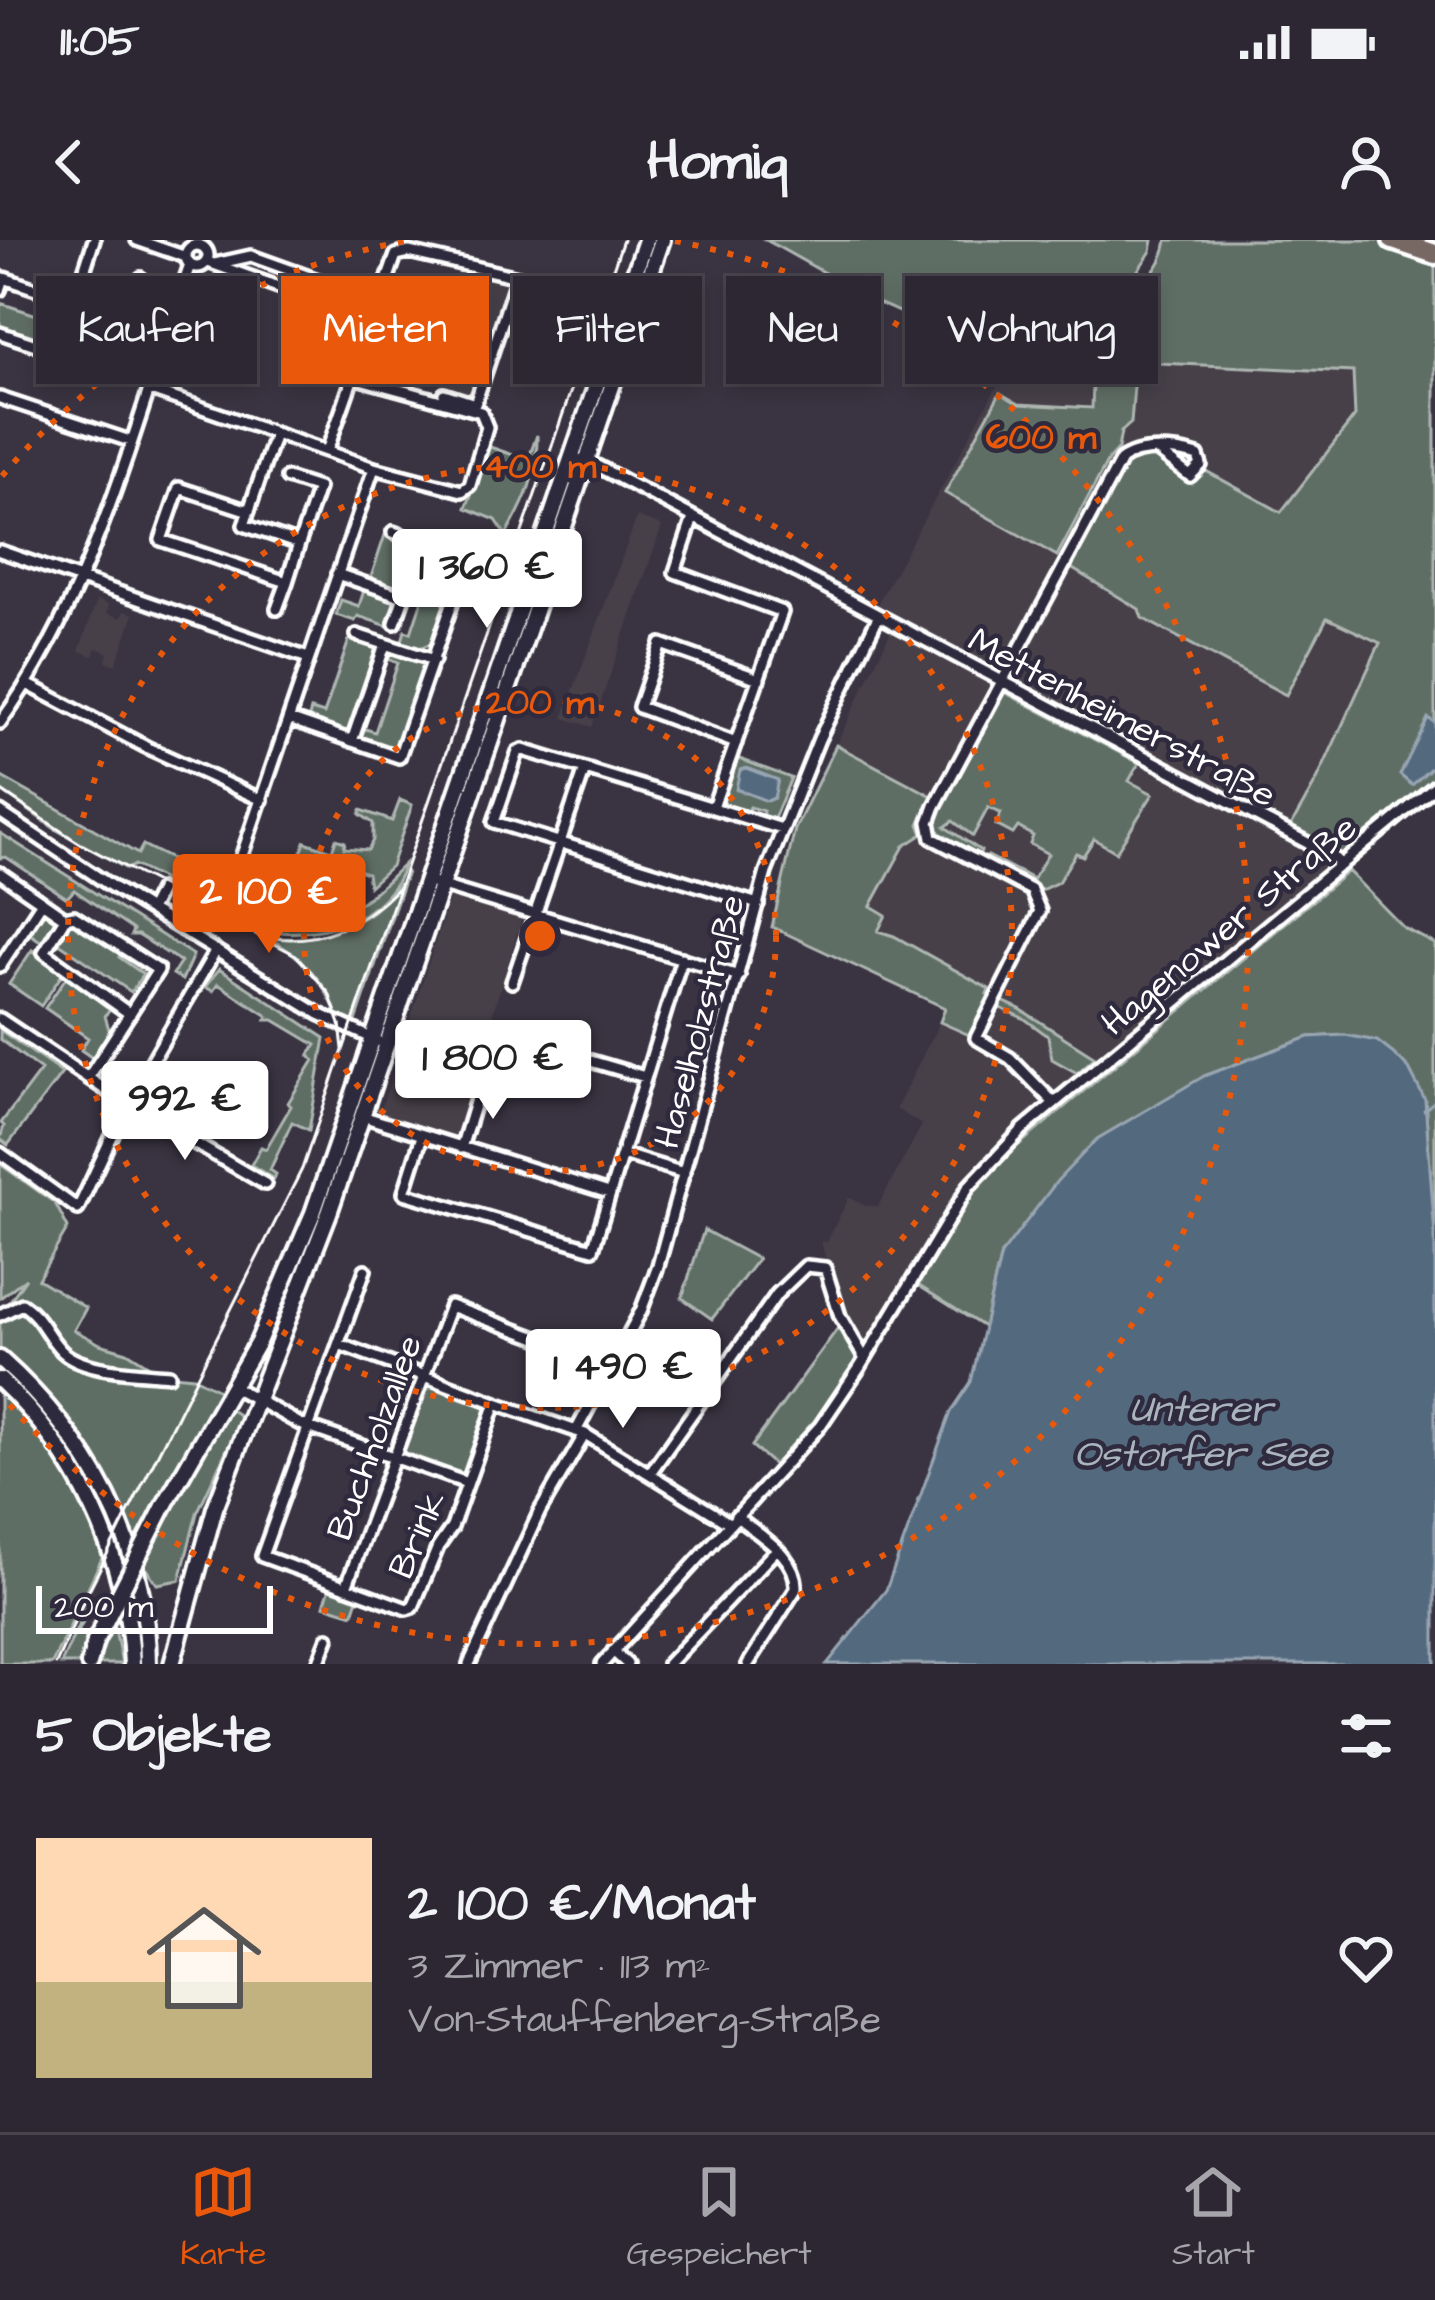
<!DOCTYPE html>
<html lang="de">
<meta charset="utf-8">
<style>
:root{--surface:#2c2732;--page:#342f3a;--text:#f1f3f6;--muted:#a6a5ac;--line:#48444d;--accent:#ea580c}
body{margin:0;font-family:"Architects Daughter",sans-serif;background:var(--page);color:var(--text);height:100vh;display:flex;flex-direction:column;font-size:45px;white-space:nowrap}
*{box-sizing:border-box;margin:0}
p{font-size:39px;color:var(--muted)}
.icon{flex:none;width:66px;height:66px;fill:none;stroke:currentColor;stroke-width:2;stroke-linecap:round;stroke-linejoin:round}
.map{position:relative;height:1424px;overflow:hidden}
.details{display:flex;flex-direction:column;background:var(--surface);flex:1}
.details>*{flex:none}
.guide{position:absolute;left:36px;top:36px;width:1365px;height:108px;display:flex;gap:24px}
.scale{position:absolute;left:36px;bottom:30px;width:237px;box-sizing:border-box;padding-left:12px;border:6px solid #fff;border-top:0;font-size:33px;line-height:42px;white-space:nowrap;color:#fff;-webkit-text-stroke:9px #2f2a3d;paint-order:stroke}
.price{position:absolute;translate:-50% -102px;padding:0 27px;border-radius:12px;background:#fff;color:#222;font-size:39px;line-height:78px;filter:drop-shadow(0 3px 6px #0008)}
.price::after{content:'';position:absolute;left:50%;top:72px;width:36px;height:27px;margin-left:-18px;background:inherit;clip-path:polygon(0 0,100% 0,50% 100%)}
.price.current{background:var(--accent);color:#fff}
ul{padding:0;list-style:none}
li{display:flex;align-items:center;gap:36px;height:300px;padding:0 36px}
li span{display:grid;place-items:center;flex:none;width:336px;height:240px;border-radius:0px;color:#555}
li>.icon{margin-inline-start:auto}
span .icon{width:144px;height:144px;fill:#fffc;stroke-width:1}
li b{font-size:51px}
h2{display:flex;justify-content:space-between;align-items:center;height:144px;padding:0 36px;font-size:51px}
.pill{padding:0 42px;border-radius:0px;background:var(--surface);box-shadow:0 6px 18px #0003,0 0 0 3px var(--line);font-size:42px;line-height:108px}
.pill.current{background:var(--accent);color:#fff}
.status{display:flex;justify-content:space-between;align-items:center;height:84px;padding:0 60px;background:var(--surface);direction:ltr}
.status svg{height:33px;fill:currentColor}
header{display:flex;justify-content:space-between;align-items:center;height:156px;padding:0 36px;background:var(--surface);font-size:54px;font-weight:800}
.tab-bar{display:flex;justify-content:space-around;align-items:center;height:168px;border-top:3px solid var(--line);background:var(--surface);font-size:33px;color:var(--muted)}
.tab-bar a{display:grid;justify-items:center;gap:6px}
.tab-bar .current{color:var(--accent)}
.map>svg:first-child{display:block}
.built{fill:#473f48}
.green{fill:#5e6e65;stroke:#aeb6b2;stroke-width:3}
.water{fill:#53697e;stroke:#98a5b2;stroke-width:3}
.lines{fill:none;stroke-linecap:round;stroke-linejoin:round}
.stream{stroke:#98a5b2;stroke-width:3}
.street-casing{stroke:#fff;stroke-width:18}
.secondary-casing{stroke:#fff;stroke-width:22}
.highway-casing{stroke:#fff;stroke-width:27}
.street{stroke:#2f2a3d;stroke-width:9}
.secondary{stroke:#2f2a3d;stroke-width:14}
.highway{stroke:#776864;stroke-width:18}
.tram{stroke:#fff;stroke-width:3}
.secondary-bridge-casing{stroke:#fff;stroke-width:22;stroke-linecap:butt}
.secondary-bridge{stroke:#2f2a3d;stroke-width:14}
.ring{fill:none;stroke:#e8590c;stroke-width:6;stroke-dasharray:6 12}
.labels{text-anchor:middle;stroke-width:9;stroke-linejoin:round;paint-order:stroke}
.street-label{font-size:36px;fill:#fff;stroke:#2f2a3d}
.water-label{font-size:39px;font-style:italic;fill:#a9b4be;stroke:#2f2a3d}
.centre{fill:#e8590c;stroke:#2f2a3d;stroke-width:6}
.ring-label{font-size:36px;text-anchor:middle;font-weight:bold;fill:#e8590c;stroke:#2f2a3d;stroke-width:9;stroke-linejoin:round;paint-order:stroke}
</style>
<div class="status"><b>11:05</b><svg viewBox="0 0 49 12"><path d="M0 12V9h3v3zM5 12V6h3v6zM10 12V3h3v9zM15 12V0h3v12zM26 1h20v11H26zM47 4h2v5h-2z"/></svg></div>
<header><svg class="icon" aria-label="back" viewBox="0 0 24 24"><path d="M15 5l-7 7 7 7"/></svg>Homiq<svg class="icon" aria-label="person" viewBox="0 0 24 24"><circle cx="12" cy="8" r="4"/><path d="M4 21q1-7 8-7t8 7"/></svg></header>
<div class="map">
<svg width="1435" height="1424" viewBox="0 0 1435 1424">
<rect width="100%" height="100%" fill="#3a3442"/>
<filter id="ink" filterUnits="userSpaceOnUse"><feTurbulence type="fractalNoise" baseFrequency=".00833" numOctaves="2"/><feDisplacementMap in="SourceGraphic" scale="24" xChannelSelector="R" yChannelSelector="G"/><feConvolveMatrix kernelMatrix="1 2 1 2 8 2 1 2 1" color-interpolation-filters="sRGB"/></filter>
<g filter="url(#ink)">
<path class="built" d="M483 39 515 46 475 164 444 154Z
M1012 119 1354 132 1355 176 1281 273 1327 378 1380 404 1318 538 1287 593 1232 564 1229 571 1322 619 1324 630 1050 858 987 917 966 942 862 1114 840 1076 821 1001 827 1002 849 957 865 966H878L922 885 896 869 946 769 772 687 795 589 895 383 874 370Z
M637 277 662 286 592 487 563 478Z
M97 360 109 365 107 373 121 378 124 371 134 374 116 425 106 421 108 413 96 408 93 416 79 411Z
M450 658 522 677 452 907 377 881Z"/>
<path class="green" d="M766 0H1153L1151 11 1134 36 1022 86 940 90 878 63Z
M1167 0H1393L1435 14V536L1398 567 1403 572 1341 625 1287 593 1318 538 1380 403 1327 378 1286 455 1142 378 1139 369 1066 325 1124 224C1152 204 1164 226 1187 239L1197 238 1204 230 1281 272 1355 176 1353 132 1136 122 1131 183 1121 192 1118 209 1108 220 1057 316 945 253 1000 153 1019 164 1092 168 1094 120 1012 119C1049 66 1156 73 1167 0Z
M0 63 83 90 74 117 0 93Z
M537 195C538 234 525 262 506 295L496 280 466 268 490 207 528 220Z
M385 295 408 303 412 310 398 349 370 340Z
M425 307 457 318 461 326 437 401 417 409 401 404 405 391 411 393 434 324 422 319Z
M365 347 397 359 388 386 358 376 355 381 336 375 341 360 359 366Z
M350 397 373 405 379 414 350 495 308 480 311 470 324 474Z
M389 409 422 421 426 429 398 509 392 510 359 498 362 488 375 492 398 423 386 418Z
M1004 452 1139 523 1129 541 1153 554 1116 612 1094 599 1083 616 1076 613 1058 642 1041 650 985 621 988 616 1033 639 1048 614 1030 604 1033 596 1018 587 1013 594 996 585 1001 573 988 568 973 596 953 581 945 587 981 611 978 616 932 588 933 579 1000 454Z
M836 505 932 556 919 584 923 594 904 606 871 666 886 675 878 691 894 696 989 749 987 754 1020 769 1095 817 1077 833 1052 819 1048 796 1025 779 998 767 976 798 940 782 945 768 772 687 795 589Z
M734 517 791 538 773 581 762 578 763 571 750 567 747 573 724 565 720 558Z
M0 536 138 614 143 605 212 640 213 647 229 653H247L251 664C229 672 157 637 134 625L127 629 55 589 0 550Z
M400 560 412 565 391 626 369 646 367 633 330 620 324 635 301 628 298 623 305 602 332 611 336 599 345 602 344 608 368 610 373 600V583L360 574 361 570 392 581Z
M0 593 193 715 182 740 173 734 181 722 138 695H131L133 690 74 650 67 658 6 617 0 618Z
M404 624C384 692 291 705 235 682L241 670C281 677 324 683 361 662 377 653 391 636 404 624Z
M1348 631 1404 688 1435 704V995L1425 860 1345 795 1309 797 1204 836 1001 1014 984 1087 916 1044 973 952 1014 909Z
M407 632 353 790 340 784C327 742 303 716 265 696 321 707 379 681 407 632Z
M42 662 65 678 46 705 23 689Z
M74 679 122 710 119 717 143 734 131 752 53 699 67 680Z
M32 710 63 733 41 766 9 744Z
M219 729 325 798 309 890 292 882 270 930 276 934 274 939 251 925 261 907 266 909 291 866 288 863 314 820 309 816 316 805 274 780H266L268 776 218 744 213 751 205 747Z
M67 736 112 765 105 776 111 796 95 820 81 810 88 798 45 768Z
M0 790 62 833 8 905 0 899 4 886 1 883 41 830 0 799Z
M0 924 55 963 68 988 38 1039 86 1068 74 1090 100 1104 127 1112 162 1134 194 1137 221 1151 129 1310 105 1248 0 1119V1075L26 1038 0 1058Z
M704 990 758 1019 712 1079 682 1058Z
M843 1081 862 1114 815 1184 776 1227 752 1206Z
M424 1136 496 1163 467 1243 394 1217Z
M0 1140 45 1188 105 1312 52 1424H0Z
M229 1169 242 1177 197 1273 180 1340 157 1344 142 1323Z
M332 1342 360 1352 353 1374 324 1365Z
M91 1357 95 1359 78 1392 89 1399 82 1424H61Z
M113 1380 122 1424H97Z"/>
<path class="water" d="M1428 478 1435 483V524L1412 545 1400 535Z
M746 528 778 540 774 558 767 561 736 549 740 530Z
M1345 795 1377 801 1395 815 1409 829 1425 860 1435 996V1424H827L886 1350 951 1172 971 1142 1001 1015 1057 941 1097 899 1204 836 1309 797Z"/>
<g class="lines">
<path class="stream" d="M1424 870 1435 861"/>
<g class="street-casing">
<path id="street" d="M137 0 186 17
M186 16a11 11 0 1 1 22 0a11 11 0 1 1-22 0Z
M208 22 340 69 353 66 357 54
M215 24 251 16 379 62
M0 50 4 38 74 62
M0 93 111 130 124 93 70 75 94 0
M124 93 141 38
M148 149 374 228 462 251 470 245 487 187 481 172 353 137
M444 154 475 164 517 37
M0 158 130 201
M327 211 396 15 409 12 548 44
M571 217 597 226 1332 616 1341 625
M287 238 318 248 299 304
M249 271 179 248 161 300 287 342 299 304 244 285 275 194
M693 278 675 332 782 372 713 567
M0 311 308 418
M337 334 404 357 423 302
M277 369 287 342
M395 383 404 357
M357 395 434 420
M27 444 148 508 262 560
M289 479 399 517 468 318 393 292
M0 483C97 349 136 179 190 25
M352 501 385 405
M736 503 639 467 661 404 759 439
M0 572 114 648 319 774 387 805
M240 621 374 228
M0 633 42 662
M429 642 739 736
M758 664 494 582 518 512 523 510 782 589
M150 670 160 650
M0 726 42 662 65 678
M512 742 585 529
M0 779 127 864 265 944
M560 812 558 820 534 813 540 796 563 803 560 812 645 837
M88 838 158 730 74 676 65 678 44 712 130 774
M1054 863 1010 818 976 798 1040 671 1031 650 932 598 929 582 935 566 1121 220C1140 206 1175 209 1198 216L1201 225 1190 236 1159 212
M362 876 609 953
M422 896 404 953 593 1009 682 718
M461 908 481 843
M0 913 78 969 127 864 216 710
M622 914 684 933
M365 1030 262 1316 407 1369 413 1367 438 1307 452 1287 496 1163 585 1194 729 1283
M0 1075 22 1064C40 1076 45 1092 59 1108 78 1132 140 1132 169 1135
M339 1104 496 1163
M232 1146 300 1184 467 1243
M576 1191 641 1071 658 1026 766 632 819 499 878 377
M650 1233 777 1054 806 1026 825 1028 840 1076 865 1119
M736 1276C760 1296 798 1316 796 1349L748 1424
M346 1347 450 1066 611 1125
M613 1411 627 1424
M318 1424 328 1398
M469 1424 540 1271 585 1194
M602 1424 820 1186 860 1127 969 946 1023 889 1435 546
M668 1424 776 1310"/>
</g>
<g class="secondary-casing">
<path id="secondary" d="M0 1119C88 1197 148 1304 148 1424
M0 1140C77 1212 128 1318 132 1424
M165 1264 258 1102 313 973 646 0
M89 1424 95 1402
M172 1424 215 1268 329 973 662 0"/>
</g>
<g class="highway-casing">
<path id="highway" d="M1393 0 1435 14"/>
</g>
<use href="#street" class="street"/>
<use href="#secondary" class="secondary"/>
<use href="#highway" class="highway"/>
<path class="tram" d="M0 550 79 603 296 715 329 753 340 784 343 809
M269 697C319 706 363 683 397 649
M56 1424 87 1354 302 929 623 0"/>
<g class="secondary-bridge-casing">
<path id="secondary-bridge" d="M95 1402 165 1264"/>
</g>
<use href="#secondary-bridge" class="secondary-bridge"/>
</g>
</g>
<g class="ring">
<circle cx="540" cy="696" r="236"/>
<circle cx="540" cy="696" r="472"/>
<path d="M2 236A708 708 0 0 1 405 1M675 1A708 708 0 1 1 2 1156"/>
</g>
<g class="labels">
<g class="street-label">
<text transform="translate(1123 476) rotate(28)" y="13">Mettenheimerstraße</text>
<text transform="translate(1228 684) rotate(-40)" y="13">Hagenower Straße</text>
<text transform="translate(698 781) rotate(-75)" y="13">Haselholzstraße</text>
<text transform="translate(373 1197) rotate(-70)" y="13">Buchholzallee</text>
<text transform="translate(416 1294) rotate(-66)" y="13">Brink</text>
</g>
<g class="water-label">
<text x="1201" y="1181">Unterer<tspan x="1201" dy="45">Ostorfer See</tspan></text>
</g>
</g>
<circle cx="540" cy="696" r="18" class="centre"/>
<g class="ring-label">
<text x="1041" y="208">600 m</text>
<text x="540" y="237">400 m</text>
<text x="540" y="473">200 m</text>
</g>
</svg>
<div class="scale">200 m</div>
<b class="price" style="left:487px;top:391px">1 360 €</b>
<b class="price current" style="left:269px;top:716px">2 100 €</b>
<b class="price" style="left:493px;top:882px">1 800 €</b>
<b class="price" style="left:185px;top:923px">992 €</b>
<b class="price" style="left:623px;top:1191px">1 490 €</b>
<div class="guide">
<a class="pill">Kaufen</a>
<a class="pill current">Mieten</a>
<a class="pill">Filter</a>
<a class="pill">Neu</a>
<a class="pill">Wohnung</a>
</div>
</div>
<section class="details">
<h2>5 Objekte<svg class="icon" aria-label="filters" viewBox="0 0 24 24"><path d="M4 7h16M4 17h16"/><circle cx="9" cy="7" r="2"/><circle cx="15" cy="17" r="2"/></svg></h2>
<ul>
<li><span style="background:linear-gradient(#ffd9b3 60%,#c2b280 0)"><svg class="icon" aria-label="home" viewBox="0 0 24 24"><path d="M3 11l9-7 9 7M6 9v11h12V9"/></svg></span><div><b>2 100 €/Monat</b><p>3 Zimmer · 113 m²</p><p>Von-Stauffenberg-Straße</p></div><svg class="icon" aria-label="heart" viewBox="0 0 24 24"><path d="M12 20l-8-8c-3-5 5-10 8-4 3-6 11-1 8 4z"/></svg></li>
</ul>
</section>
<nav class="tab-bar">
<a class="current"><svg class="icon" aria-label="map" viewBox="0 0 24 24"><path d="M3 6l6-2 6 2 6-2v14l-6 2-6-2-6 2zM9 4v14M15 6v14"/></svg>Karte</a>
<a><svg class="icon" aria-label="saved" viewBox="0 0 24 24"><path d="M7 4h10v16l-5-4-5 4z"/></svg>Gespeichert</a>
<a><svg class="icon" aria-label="home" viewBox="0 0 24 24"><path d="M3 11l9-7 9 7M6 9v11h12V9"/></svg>Start</a>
</nav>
